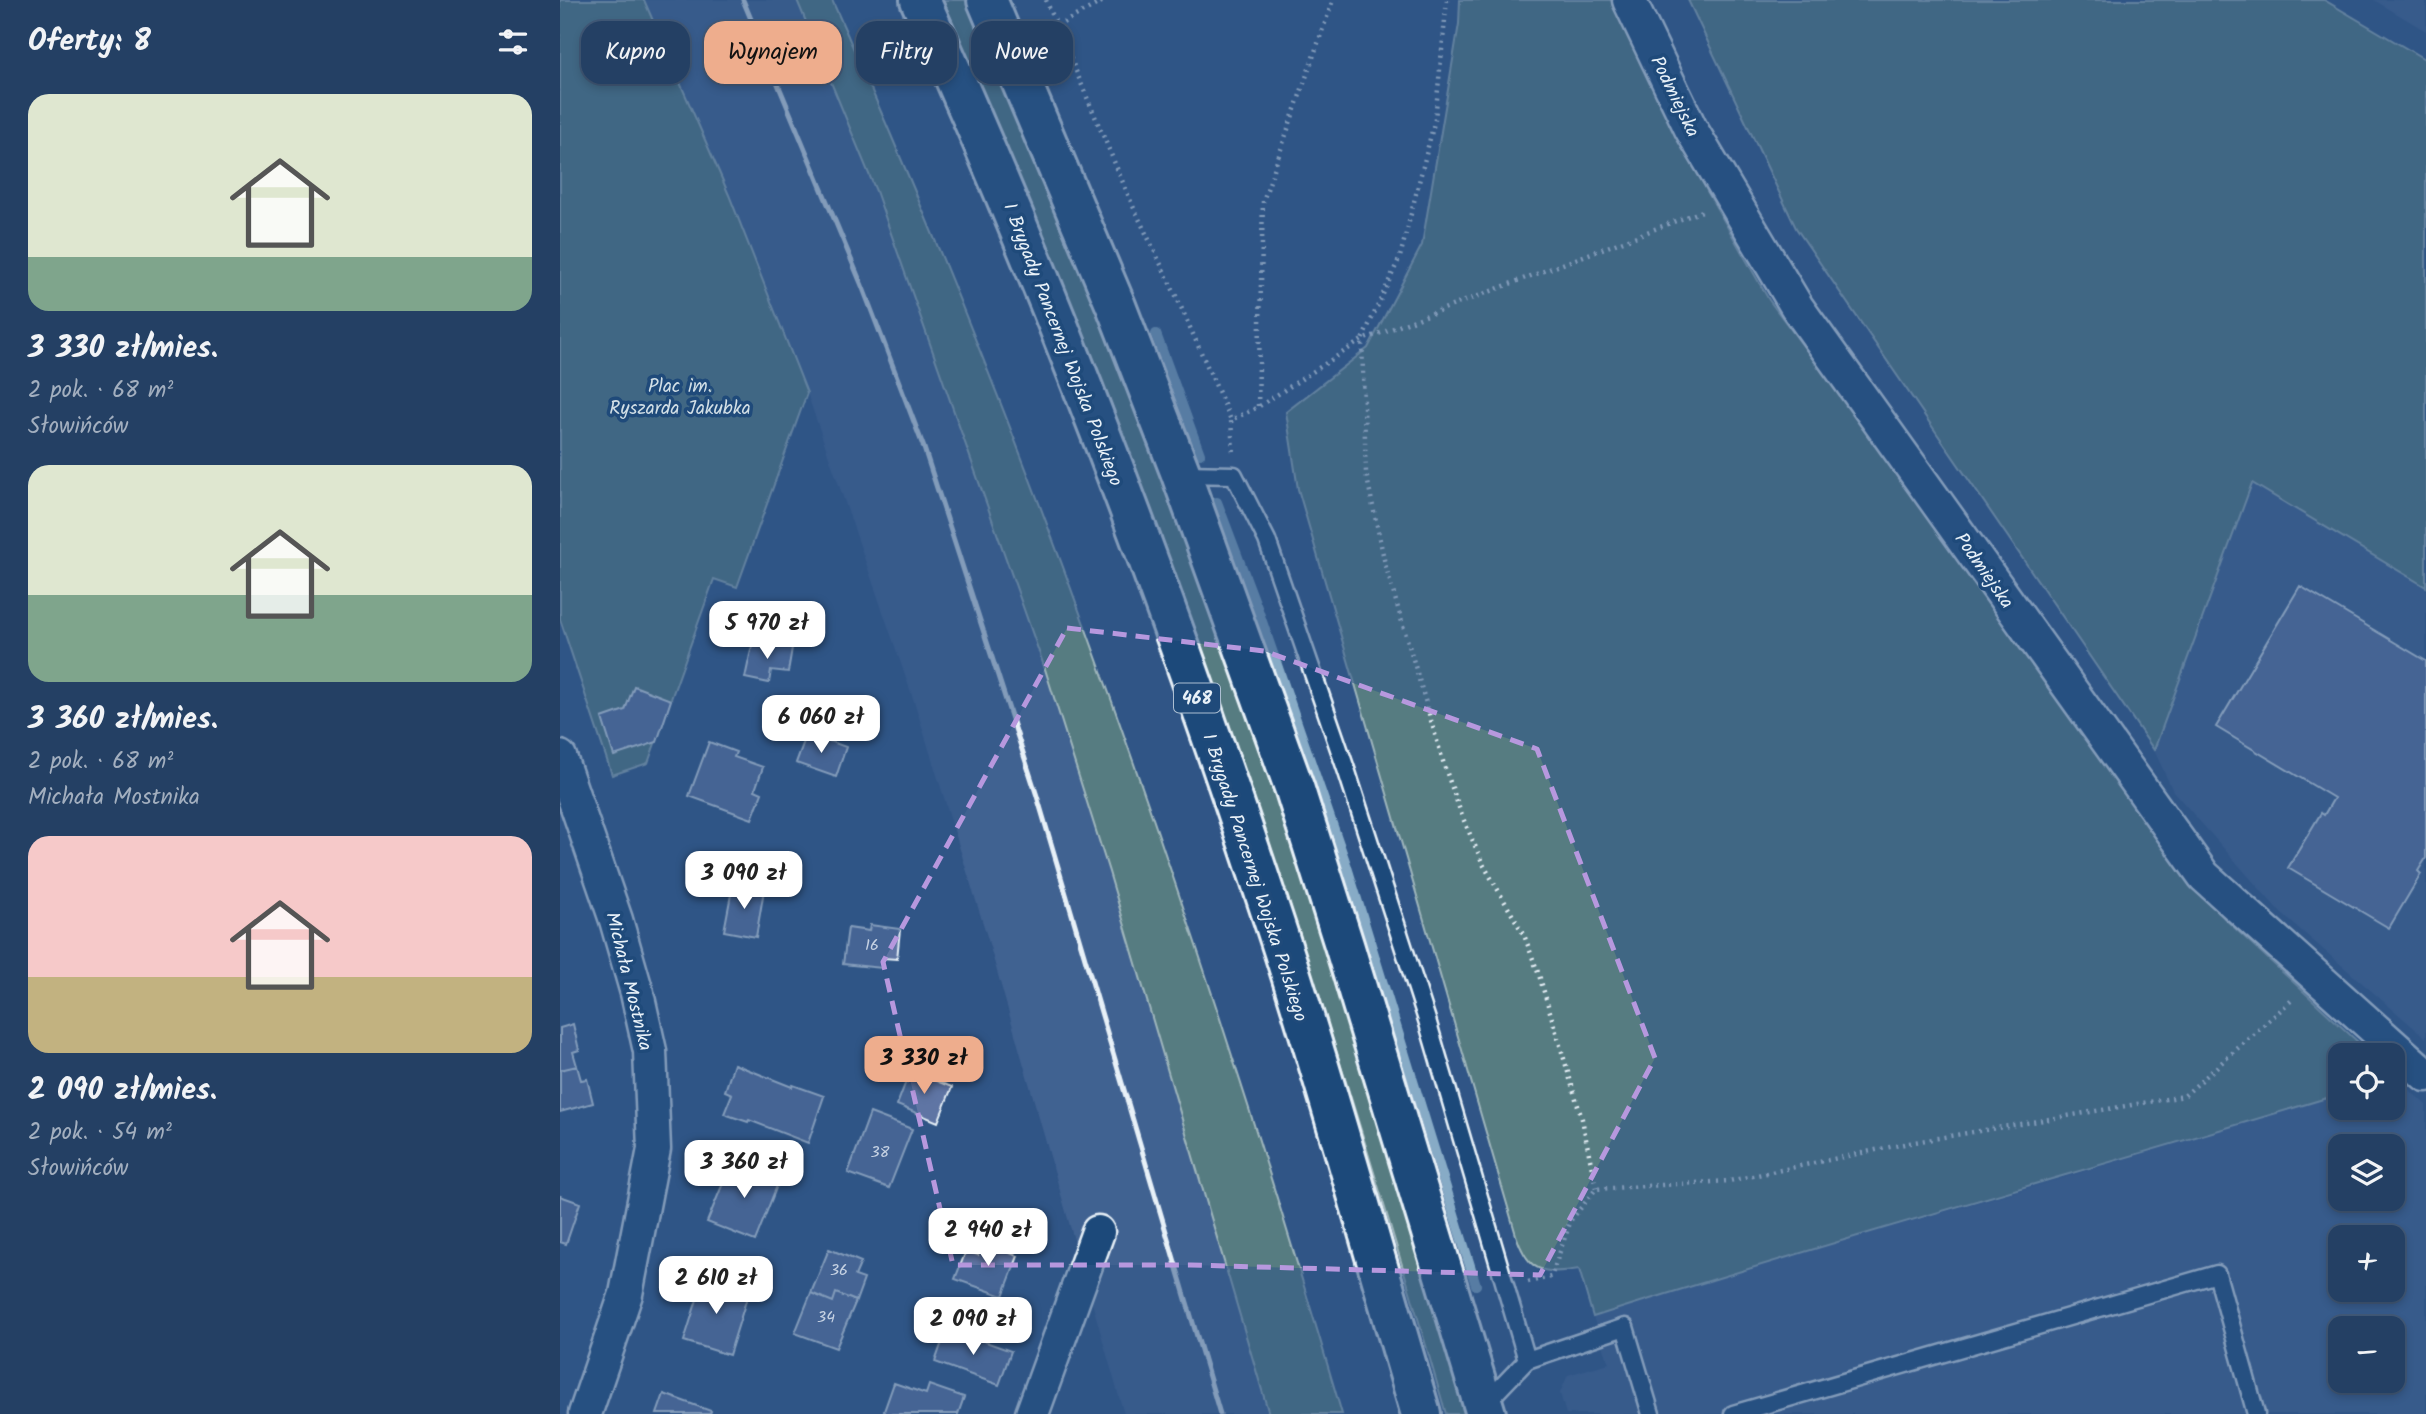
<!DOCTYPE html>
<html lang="pl">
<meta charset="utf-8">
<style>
:root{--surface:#244064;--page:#2c476a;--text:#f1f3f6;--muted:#a3afbf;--line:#415978;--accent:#eead8d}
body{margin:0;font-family:Kalam,sans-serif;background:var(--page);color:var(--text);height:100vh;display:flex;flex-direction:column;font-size:26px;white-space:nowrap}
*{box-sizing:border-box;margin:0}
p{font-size:23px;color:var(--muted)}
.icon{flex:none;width:38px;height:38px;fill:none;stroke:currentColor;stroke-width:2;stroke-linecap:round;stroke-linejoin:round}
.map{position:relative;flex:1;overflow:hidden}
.drawer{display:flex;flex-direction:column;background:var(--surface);width:560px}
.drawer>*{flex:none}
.top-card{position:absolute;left:21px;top:21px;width:665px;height:63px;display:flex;gap:14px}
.fabs{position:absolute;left:1768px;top:1043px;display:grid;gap:14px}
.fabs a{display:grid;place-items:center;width:77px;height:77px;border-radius:14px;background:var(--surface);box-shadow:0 4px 10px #0003,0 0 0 2px var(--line);font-size:35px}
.price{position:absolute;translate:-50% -60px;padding:0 16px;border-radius:14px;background:#fff;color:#222;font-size:23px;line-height:46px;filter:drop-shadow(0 2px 4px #0008)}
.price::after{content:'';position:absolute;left:50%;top:42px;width:21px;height:16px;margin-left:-10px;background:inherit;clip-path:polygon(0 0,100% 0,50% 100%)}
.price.current{background:var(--accent);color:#111}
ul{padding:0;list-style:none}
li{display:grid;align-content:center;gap:14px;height:371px;padding:0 28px}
li span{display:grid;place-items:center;height:217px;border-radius:21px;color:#555}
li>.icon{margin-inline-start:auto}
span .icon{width:126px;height:126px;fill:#fffc;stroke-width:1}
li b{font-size:30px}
h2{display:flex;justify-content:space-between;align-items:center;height:84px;padding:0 28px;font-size:30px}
.tag{padding:0 24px;border-radius:21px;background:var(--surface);box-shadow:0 4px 10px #0003,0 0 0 2px var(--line);font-size:24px;line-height:63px}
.tag.current{background:var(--accent);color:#111}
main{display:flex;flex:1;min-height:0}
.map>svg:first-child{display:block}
.built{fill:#416291;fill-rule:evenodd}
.green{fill:#567b81;stroke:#9fb6bc;stroke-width:2}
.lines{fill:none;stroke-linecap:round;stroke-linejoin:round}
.stream{stroke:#87abc6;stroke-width:10}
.building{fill:#5e75a4;stroke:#e8f1f8;stroke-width:2}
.service-casing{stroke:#e8f1f8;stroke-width:21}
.minor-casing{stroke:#e8f1f8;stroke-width:37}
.primary-casing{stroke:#e8f1f8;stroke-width:44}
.path{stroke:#e8f1f8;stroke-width:4.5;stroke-dasharray:2 5;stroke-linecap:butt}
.service{stroke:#1f4a7a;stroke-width:16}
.minor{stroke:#1f4a7a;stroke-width:32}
.primary{stroke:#1f4a7a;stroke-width:38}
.rail{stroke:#e8f1f8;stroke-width:5}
.marked{fill:none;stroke:#b798de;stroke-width:5;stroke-dasharray:14 9;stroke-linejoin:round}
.labels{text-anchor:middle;stroke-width:7;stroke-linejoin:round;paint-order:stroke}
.number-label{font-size:16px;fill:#c6d2e3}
.shield{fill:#1f4a7a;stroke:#acbfd2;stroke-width:2}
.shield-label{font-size:18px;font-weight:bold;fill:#e8f1f8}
.street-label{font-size:19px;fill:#e8f1f8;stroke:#1f4a7a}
.park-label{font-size:19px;fill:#d2dfe6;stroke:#1f4a7a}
</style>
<main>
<section class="drawer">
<h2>Oferty: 8<svg class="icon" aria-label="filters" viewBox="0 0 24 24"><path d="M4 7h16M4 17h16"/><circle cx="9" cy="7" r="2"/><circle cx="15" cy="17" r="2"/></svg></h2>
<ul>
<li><span style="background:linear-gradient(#dfe7d0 75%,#7fa58c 0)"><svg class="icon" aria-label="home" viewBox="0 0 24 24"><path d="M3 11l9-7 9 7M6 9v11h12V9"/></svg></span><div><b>3 330 zł/mies.</b><p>2 pok. · 68 m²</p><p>Słowińców</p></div></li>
<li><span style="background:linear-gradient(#dfe7d0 60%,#7fa58c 0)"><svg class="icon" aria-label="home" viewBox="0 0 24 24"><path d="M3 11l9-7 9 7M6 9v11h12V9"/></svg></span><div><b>3 360 zł/mies.</b><p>2 pok. · 68 m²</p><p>Michała Mostnika</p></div></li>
<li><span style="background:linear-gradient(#f6c9c9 65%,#c2b280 0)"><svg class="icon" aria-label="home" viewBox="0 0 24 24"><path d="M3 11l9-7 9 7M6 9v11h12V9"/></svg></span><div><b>2 090 zł/mies.</b><p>2 pok. · 54 m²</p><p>Słowińców</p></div></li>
</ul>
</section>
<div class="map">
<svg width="1866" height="1414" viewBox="0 0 1866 1414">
<rect width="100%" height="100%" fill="#305586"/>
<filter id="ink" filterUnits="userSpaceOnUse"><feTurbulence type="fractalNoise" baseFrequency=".0143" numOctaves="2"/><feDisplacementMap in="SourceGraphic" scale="14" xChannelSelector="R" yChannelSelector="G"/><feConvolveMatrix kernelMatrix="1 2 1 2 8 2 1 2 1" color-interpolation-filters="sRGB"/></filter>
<g filter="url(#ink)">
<path class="built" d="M84 0H237L316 191 485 669 549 872 709 1414H564L426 933 355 704 247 393 195 264Z
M1814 0H1866V31Z
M1692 482 1866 587V1038L1721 913 1613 791 1594 750Z
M1835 1077 1866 1105V1414H1006L1000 1393 1008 1375 1049 1363 1033 1317 1183 1270 1509 1176 1780 1094V1108H1832V1078ZM1780 1146H1832V1199H1780ZM1780 1237H1832V1290H1780ZM1780 1328H1832V1381H1780Z"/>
<path class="green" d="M0 0H84L169 195 247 393 177 587 154 579 88 763 52 775 0 619Z
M237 0H272C476 456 642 935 782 1414H709L549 872 485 669 316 191Z
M383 0H411L537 303 729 820 912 1414H886C795 1100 696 788 581 482 520 319 452 159 383 0Z
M900 0H1058L1147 191 1209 300 1602 829 1664 918 1812 1055H1780V1094C1531 1169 1281 1238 1033 1317L1019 1269C983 1275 968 1272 956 1235L738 489 726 412 808 348 862 245 899 24Z
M1128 0H1764L1866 60V587L1692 483 1594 750 1236 228Z"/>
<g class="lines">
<path class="stream" d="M596 334 640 454
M657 502 698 610 787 867 916 1285"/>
</g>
<path class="building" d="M1740 586 1866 661V858L1858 871 1861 874 1829 928 1728 868 1761 813 1764 815 1774 798 1656 727Z
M193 641 232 648 228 672 211 670 209 683 185 678Z
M74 686 111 700 97 742 54 756 42 718 65 710Z
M247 733 286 747 276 777 236 763Z
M149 742 176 752 174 757 203 767 195 790 202 793 192 819 129 796Z
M173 884 204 890 196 937 164 931Z
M310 925 340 929 337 959 323 958 322 968 283 964 288 928 309 931Z
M13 1024 19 1050 13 1052 17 1066 0 1070V1028Z
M174 1064 232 1087 233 1085 264 1096 248 1143 189 1120 188 1122 164 1114 172 1094 165 1091Z
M17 1066 21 1080 27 1079 33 1103 0 1112V1070Z
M350 1071 392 1087 378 1122 337 1105Z
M310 1113 352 1129 329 1188 288 1173Z
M173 1159 220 1178 195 1241 147 1222Z
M0 1196 20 1203 6 1244 0 1242Z
M429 1240 439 1244 442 1250 458 1256 443 1296 395 1279 406 1251 418 1255 423 1243Z
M269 1249 301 1262 295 1276 304 1279 296 1301 276 1293 273 1302 251 1293Z
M144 1277 189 1291 169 1355 124 1341Z
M251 1293 273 1302 276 1293 296 1301 276 1348 235 1333Z
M387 1328 451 1351 439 1385 375 1362Z
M334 1383 366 1394 369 1385 404 1397 398 1414H323Z
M104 1394 151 1411 150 1414H97Z"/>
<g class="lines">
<g class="service-casing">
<path id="service" d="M623 474 674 475 707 540 787 772 867 1020 967 1360
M924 1405 967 1360 1065 1327 1091 1414
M1173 1414 1657 1274 1696 1414"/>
</g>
<g class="minor-casing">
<path id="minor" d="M1069 0 1131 129 1237 307 1644 876 1866 1075
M0 757 56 920 77 993 90 1051 94 1149 66 1294 25 1414
M472 1414 538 1232"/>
</g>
<g class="primary-casing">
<path id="primary" d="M360 0C498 305 615 619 719 937 770 1095 814 1255 861 1414
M427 0 556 306 621 474 735 790 785 948 926 1414"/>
</g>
<path class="path" d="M486 0 572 204 617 298 671 420
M887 0 875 119 840 257 802 340 806 473 825 564 885 768 902 816 923 864 964 935 979 975 1022 1119 1036 1189
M497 26 545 0
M698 406 703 201 773 0
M673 451 671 420 698 407 802 340 1145 210
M968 1282 991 1277 1011 1220 1036 1189 1169 1181 1349 1143 1624 1096 1733 999"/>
<use href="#service" class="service"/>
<use href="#minor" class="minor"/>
<use href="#primary" class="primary"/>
<path class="rail" d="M183 0 303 288 364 448 477 796 660 1414"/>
</g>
</g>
<path d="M0 0H1866V1414H0ZM507 628 704 651 977 749 1095 1058 980 1275 631 1265H393L323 962Z" fill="#305586" fill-opacity=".55" fill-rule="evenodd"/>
<path class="marked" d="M507 628 704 651 977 749 1095 1058 980 1275 631 1265H393L323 962Z"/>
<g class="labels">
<g class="number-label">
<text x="312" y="950">16</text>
<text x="320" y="1157">38</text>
<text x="279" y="1275">36</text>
<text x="266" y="1322">34</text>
</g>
<rect class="shield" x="614" y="683.5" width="46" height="29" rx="5"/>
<g class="shield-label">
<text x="637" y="704">468</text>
</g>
<g class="street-label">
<text transform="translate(1116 96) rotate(64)" y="7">Podmiejska</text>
<text transform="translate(504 344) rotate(69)" y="7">I Brygady Pancernej Wojska Polskiego</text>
<text transform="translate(1425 570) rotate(55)" y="7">Podmiejska</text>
<text transform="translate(696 877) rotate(72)" y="7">I Brygady Pancernej Wojska Polskiego</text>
<text transform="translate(70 981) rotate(76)" y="7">Michała Mostnika</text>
</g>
<g class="park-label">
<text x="120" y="392">Plac im.<tspan x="120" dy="22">Ryszarda Jakubka</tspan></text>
</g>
</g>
</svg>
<div class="fabs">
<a><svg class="icon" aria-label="locate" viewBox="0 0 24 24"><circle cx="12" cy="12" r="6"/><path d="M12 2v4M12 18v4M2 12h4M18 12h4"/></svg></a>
<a><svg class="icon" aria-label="layers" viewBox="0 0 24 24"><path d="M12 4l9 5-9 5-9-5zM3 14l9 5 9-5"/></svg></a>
<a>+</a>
<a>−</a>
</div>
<b class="price" style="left:207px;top:661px">5 970 zł</b>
<b class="price" style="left:261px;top:755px">6 060 zł</b>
<b class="price" style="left:184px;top:911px">3 090 zł</b>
<b class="price current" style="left:364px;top:1096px">3 330 zł</b>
<b class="price" style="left:184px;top:1200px">3 360 zł</b>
<b class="price" style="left:428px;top:1268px">2 940 zł</b>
<b class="price" style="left:156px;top:1316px">2 610 zł</b>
<b class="price" style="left:413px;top:1357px">2 090 zł</b>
<div class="top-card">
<a class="tag">Kupno</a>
<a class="tag current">Wynajem</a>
<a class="tag">Filtry</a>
<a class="tag">Nowe</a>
</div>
</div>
</main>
